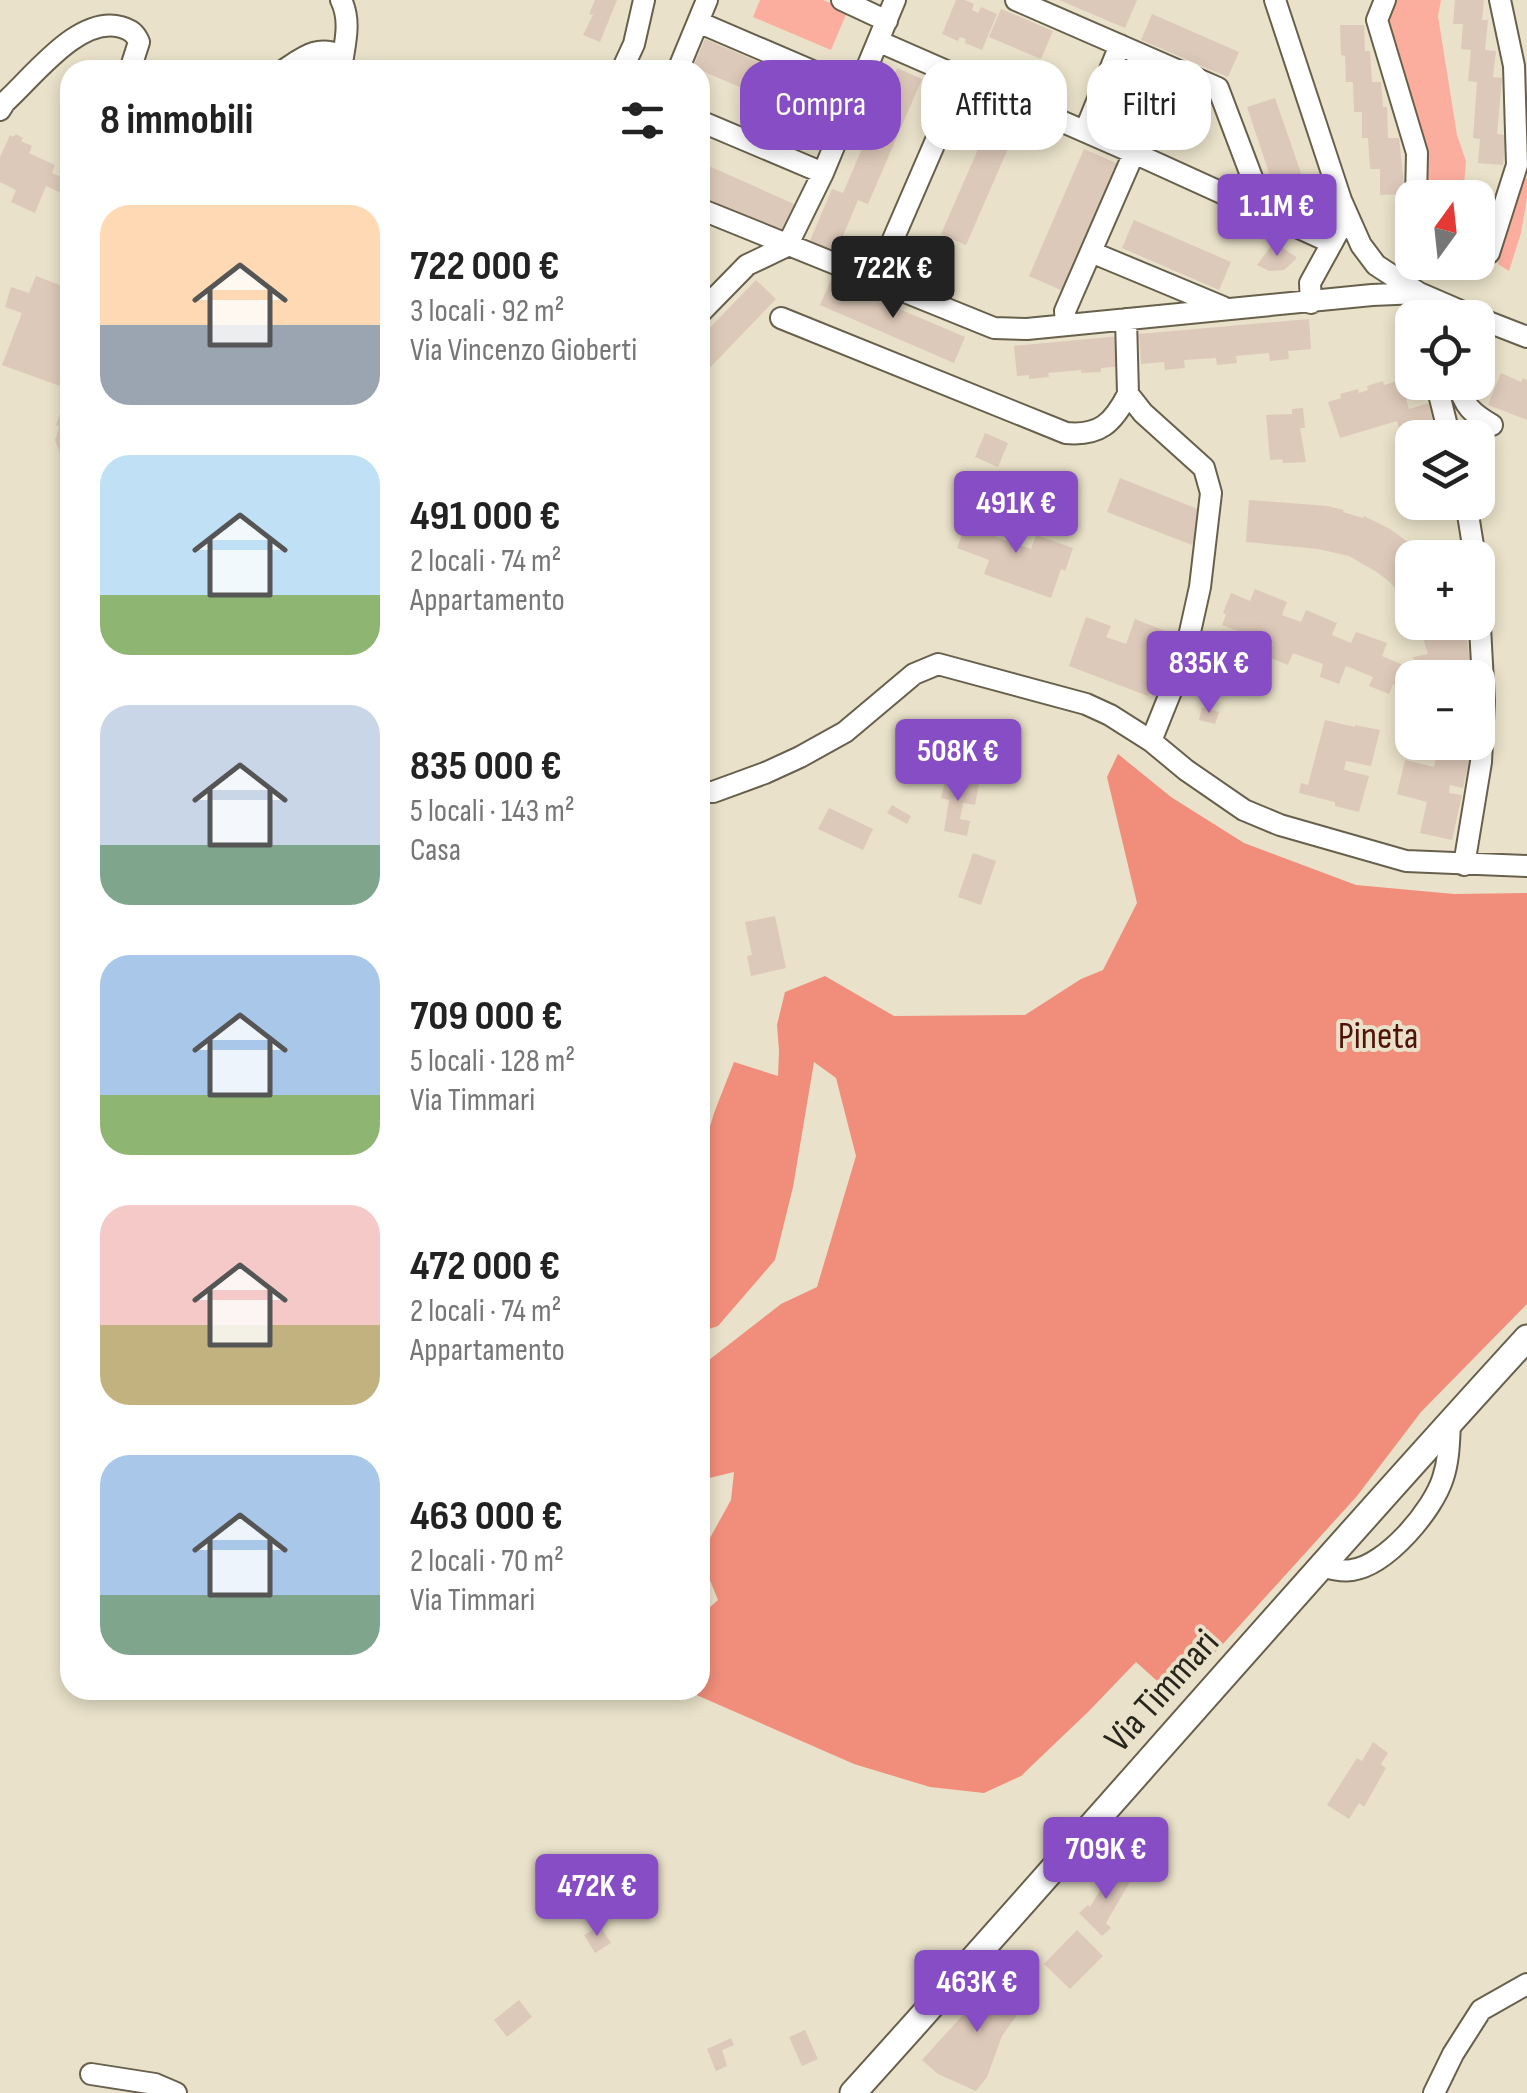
<!DOCTYPE html>
<html lang="it">
<meta charset="utf-8">
<style>
:root{--surface:#fff;--page:#f6f6f6;--text:#222;--muted:#767676;--accent:#864dc4}
body{margin:0;font-family:"Sofia Sans Condensed",sans-serif;background:var(--page);color:var(--text);height:100vh;display:flex;flex-direction:column;font-size:38px;white-space:nowrap}
*{box-sizing:border-box;margin:0}
p{font-size:32px;color:var(--muted)}
.icon{flex:none;width:55px;height:55px;fill:none;stroke:currentColor;stroke-width:2;stroke-linecap:round;stroke-linejoin:round}
.map{position:relative;flex:1;overflow:hidden}
.side{position:absolute;left:60px;top:60px;width:650px;height:1640px;display:flex;flex-direction:column;background:var(--surface);border-radius:30px;box-shadow:0 5px 15px #0003}
.side>*{flex:none}
.top-card{position:absolute;left:740px;top:60px;width:635px;height:90px;display:flex;gap:20px}
.needle{width:65px;rotate:15deg}
.buttons{position:absolute;left:1395px;top:180px;display:grid;gap:20px}
.buttons a{display:grid;place-items:center;width:100px;height:100px;border-radius:20px;background:var(--surface);box-shadow:0 5px 15px #0003;font-size:50px}
.price{position:absolute;translate:-50% -85px;padding:0 22px;border-radius:10px;background:var(--accent);color:#fff;font-size:32px;line-height:65px;filter:drop-shadow(0 2px 5px #0008)}
.price::after{content:'';position:absolute;left:50%;top:60px;width:30px;height:22px;margin-left:-15px;background:inherit;clip-path:polygon(0 0,100% 0,50% 100%)}
.price.selected{background:#222;color:#fff}
ul{padding:0;list-style:none}
li{display:flex;align-items:center;gap:30px;height:250px;padding:0 40px}
li span{display:grid;place-items:center;flex:none;width:280px;height:200px;border-radius:30px;color:#555}
li>.icon{margin-inline-start:auto}
span .icon{width:120px;height:120px;fill:#fffc;stroke-width:1}
li b{font-size:42px}
h2{display:flex;justify-content:space-between;align-items:center;height:120px;padding:0 40px;font-size:42px}
.chip{padding:0 35px;border-radius:30px;background:var(--surface);box-shadow:0 5px 15px #0003;font-size:35px;line-height:90px}
.chip.selected{background:var(--accent);color:#fff}
.map>svg:first-child{display:block}
.green{fill:#fcae9e}
.forest{fill:#f18e7b}
.building{fill:#ddc9b9}
.lines{fill:none;stroke-linecap:round;stroke-linejoin:round}
.minor-casing{stroke:#67604c;stroke-width:24}
.major-casing{stroke:#67604c;stroke-width:29}
.minor{stroke:#fff;stroke-width:20}
.major{stroke:#fff;stroke-width:25}
.labels{text-anchor:middle;stroke-width:8;stroke-linejoin:round;paint-order:stroke}
.park-label{font-size:38px;fill:#50130a;stroke:#e9e1c9}
.street-label{font-size:38px;fill:#28251d;stroke:#e9e1c9}
</style>
<div class="map">
<svg width="1527" height="2093" viewBox="0 0 1527 2093">
<rect width="100%" height="100%" fill="#e9e1c9"/>
<path class="green" d="M760 0H823L848 10 831 50 753 17Z
M1393 0H1441L1438 16 1457 135 1466 161 1463 197H1427L1426 163 1388 24 1389 9Z
M1521 177 1527 178V198L1521 233 1509 271 1498 264Z"/>
<path class="forest" d="M1118 754 1171 797 1244 843 1356 885 1454 894 1527 893V1304L1421 1412 1357 1496 1175 1697 1136 1662 1089 1711 1021 1776 984 1793 930 1787 854 1764 685 1690H700V1616L718 1600 700 1556 731 1500 734 1472 705 1479 700 1497V1367L781 1304 817 1287 856 1156 836 1078 814 1062 793 1187 775 1260 718 1326 700 1332V1161L714 1113 734 1062 778 1076 779 1051 777 1025 785 992 825 976 894 1016 1025 1015 1081 979 1103 970 1137 903 1107 777Z"/>
<path class="building" d="M595 0H617L600 42 583 35 593 15 589 14Z
M956 0H965L974 4 972 10 978 13 981 7 997 14 982 50 965 43 966 39 960 37 958 41 942 34Z
M1059 0H1137L1125 28Z
M1455 0H1484L1482 20H1488L1485 50 1496 51 1493 77 1502 78 1497 134 1506 135 1503 165 1478 163 1480 139 1473 138 1477 82 1468 81 1471 50 1461 49 1463 24H1453Z
M1001 9 1053 31 1041 59 989 37Z
M1152 14 1239 52 1228 77 1141 40Z
M1340 25H1364L1365 51H1370L1372 82H1381L1383 107H1387L1388 138H1399L1405 194 1380 195V169H1370L1368 138H1362V112H1354L1353 82H1346L1345 56 1341 55Z
M705 39 838 96 826 124 693 67Z
M897 68 922 79 868 204 858 200 835 255 809 243 832 189 843 193Z
M1275 98 1309 196 1280 206 1247 107Z
M996 108 1021 119 966 245 941 234Z
M16 134 23 138 21 141 32 146 29 153 55 165 52 173 70 181V201L60 196 61 193 46 186 35 213 11 202 16 190 0 182V157L10 135 13 137Z
M1084 149 1118 164 1063 291 1029 276Z
M700 162 794 204 782 231 700 196Z
M1134 220 1231 262 1219 290 1122 248Z
M1274 242 1296 257V259L1284 270 1269 271 1257 265Z
M36 276 70 289V480L55 440 59 427 56 425 68 389 2 365 22 313 5 307 11 287 29 293Z
M756 280 776 299 700 378V338Z
M831 280 965 337 954 363 820 305Z
M1309 319 1311 349 1288 351 1289 359 1270 361 1269 353 1236 356 1237 363 1217 365 1216 358 1184 360 1185 368 1165 370 1164 362 1141 364 1139 334Z
M1120 336 1123 366 1101 368V372L1081 373V370L1048 373 1049 377 1029 379V375L1017 376 1014 346Z
M1501 373 1521 382 1523 378 1527 380V420L1488 405Z
M1401 380 1409 409 1430 403 1435 420 1439 418 1440 438H1412V472L1397 421 1340 438 1328 402 1341 398 1340 394 1358 389 1359 393 1368 390 1367 386 1383 381 1384 385Z
M1303 408 1305 428H1300L1306 462 1283 463 1282 459 1270 460 1266 415 1292 414V409Z
M985 433 1008 443 998 467 975 457Z
M1120 478 1205 512 1192 545 1107 512Z
M1249 500 1327 506 1344 510 1343 512 1363 518 1364 516 1390 529 1412 545 1411 547 1422 558H1412V610L1390 582 1375 571 1349 556 1318 549 1246 542Z
M971 511 999 521 994 536 1031 549 1036 535 1073 548 1065 571 1061 569 1051 598 984 574 989 560 957 548Z
M1255 589 1287 602 1282 615 1301 622 1306 610 1337 623 1332 635 1351 643 1356 632 1387 643 1382 656 1401 664 1396 677 1399 679 1396 686 1393 684 1389 694 1369 686 1373 677 1346 666 1339 684 1320 677 1323 664 1293 653 1288 665 1268 657 1273 644 1222 625 1226 615 1223 613 1231 593 1250 601Z
M1086 617 1111 626 1106 637 1126 644 1135 619 1173 634 1169 647H1166L1148 696 1069 666Z
M1418 622H1462L1465 625 1472 678H1421L1413 657 1428 654Z
M1202 707 1219 712 1215 724 1199 720Z
M1325 720 1355 727V725L1380 730 1371 766 1346 761 1344 770 1369 776 1359 812 1335 806V802L1299 793 1301 783 1308 785Z
M1440 742 1473 743 1463 788 1450 785 1449 793 1462 795 1452 840 1420 833 1427 802 1397 794 1405 760 1434 767Z
M946 778 979 784 975 805 963 803 960 819 970 821 967 836 944 831 949 800 941 798Z
M892 805 911 816 907 824 887 813Z
M829 808 873 829 863 850 818 829Z
M973 853 996 861 981 905 958 897Z
M775 916 786 968 751 976 747 956 752 955 745 922Z
M1373 1742 1388 1753 1381 1764 1386 1768 1364 1807 1359 1803 1349 1819 1327 1805 1357 1758 1362 1761Z
M1113 1869 1131 1880 1106 1923 1111 1928 1102 1936 1079 1913 1088 1905 1090 1907Z
M600 1926 611 1943 595 1953 584 1935Z
M1077 1930 1103 1956 1070 1989 1044 1964Z
M1001 1973 1029 1998 1002 2036 987 2077 976 2091 938 2074 922 2060Z
M519 2000 532 2017 507 2037 494 2020Z
M805 2030 818 2059 802 2066 789 2037Z
M731 2038 734 2045 722 2050 727 2066 716 2071 707 2049Z"/>
<g class="lines">
<g class="minor-casing">
<path id="minor" d="M842 0 887 21
M1016 0 1218 88 1265 212
M1275 0 1341 200 1361 245 1376 265 1419 293 1477 318
M1385 0 1377 20 1417 153 1416 198
M698 22 859 91
M880 42 1134 153 1332 243 1347 215
M284 70C305 56 317 45 342 56
M341 70C344 46 352 22 341 0
M622 70 634 44 644 0
M678 70 707 0
M0 110 5 102C34 76 79 15 121 27 131 30 135 33 139 42L130 70
M700 121 823 173
M1085 131 1120 45
M700 209 994 328 1027 329 1372 295 1419 293
M1091 252 1223 307
M1489 253 1517 165 1514 66 1500 0
M875 281 963 78
M1311 303 1310 283 1332 243
M700 313 747 265 787 246 823 173 895 0
M781 318 1066 433C1100 436 1113 423 1128 394
M1478 318 1527 337
M1126 319 1128 394 1143 413 1204 468 1211 493 1200 587 1184 659 1151 741
M1066 325 1065 311 1134 153
M1436 382 1450 438
M1458 382C1463 406 1473 414 1492 425
M1466 502 1475 558
M1478 590 1484 701H1478
M700 792H713L765 773 800 757 845 732 914 674 938 664 1086 704 1110 715 1151 741 1186 770 1244 810 1280 825 1406 861 1527 866
M1464 865 1481 762 1484 701
M1321 1566C1331 1569 1342 1572 1352 1570 1387 1565 1433 1510 1443 1478 1449 1460 1449 1442 1450 1423
M91 2074 155 2084 176 2093
M1434 2093 1453 2054 1481 2010 1527 1984"/>
</g>
<g class="major-casing">
<path id="major" d="M853 2093C1079 1843 1299 1587 1527 1338"/>
</g>
<use href="#minor" class="minor"/>
<use href="#major" class="major"/>
</g>
<g class="labels">
<g class="park-label">
<text x="1378" y="1048">Pineta</text>
</g>
<g class="street-label">
<text transform="translate(1161 1690) rotate(-48)" y="13">Via Timmari</text>
</g>
</g>
</svg>
<div class="buttons">
<a><svg class="needle" viewBox="-14 -14 28 28"><path d="M0-13l5 13h-10z" fill="#e53935"/><path d="M0 13l5-13h-10z" fill="#767676"/></svg></a>
<a><svg class="icon" aria-label="locate" viewBox="0 0 24 24"><circle cx="12" cy="12" r="6"/><path d="M12 2v4M12 18v4M2 12h4M18 12h4"/></svg></a>
<a><svg class="icon" aria-label="layers" viewBox="0 0 24 24"><path d="M12 4l9 5-9 5-9-5zM3 14l9 5 9-5"/></svg></a>
<a>+</a>
<a>−</a>
</div>
<b class="price" style="left:1277px;top:259px">1.1M €</b>
<b class="price selected" style="left:893px;top:321px">722K €</b>
<b class="price" style="left:1016px;top:556px">491K €</b>
<b class="price" style="left:1209px;top:716px">835K €</b>
<b class="price" style="left:958px;top:804px">508K €</b>
<b class="price" style="left:1106px;top:1902px">709K €</b>
<b class="price" style="left:597px;top:1939px">472K €</b>
<b class="price" style="left:977px;top:2035px">463K €</b>
<div class="top-card">
<a class="chip selected">Compra</a>
<a class="chip">Affitta</a>
<a class="chip">Filtri</a>
</div>
<section class="side">
<h2>8 immobili<svg class="icon" aria-label="filters" viewBox="0 0 24 24"><path d="M4 7h16M4 17h16"/><circle cx="9" cy="7" r="2"/><circle cx="15" cy="17" r="2"/></svg></h2>
<ul>
<li><span style="background:linear-gradient(#ffd9b3 60%,#9aa5b1 0)"><svg class="icon" aria-label="home" viewBox="0 0 24 24"><path d="M3 11l9-7 9 7M6 9v11h12V9"/></svg></span><div><b>722 000 €</b><p>3 locali · 92 m²</p><p>Via Vincenzo Gioberti</p></div></li>
<li><span style="background:linear-gradient(#bfe0f5 70%,#8fb573 0)"><svg class="icon" aria-label="home" viewBox="0 0 24 24"><path d="M3 11l9-7 9 7M6 9v11h12V9"/></svg></span><div><b>491 000 €</b><p>2 locali · 74 m²</p><p>Appartamento</p></div></li>
<li><span style="background:linear-gradient(#c9d6e8 70%,#7fa58c 0)"><svg class="icon" aria-label="home" viewBox="0 0 24 24"><path d="M3 11l9-7 9 7M6 9v11h12V9"/></svg></span><div><b>835 000 €</b><p>5 locali · 143 m²</p><p>Casa</p></div></li>
<li><span style="background:linear-gradient(#a9c7e8 70%,#8fb573 0)"><svg class="icon" aria-label="home" viewBox="0 0 24 24"><path d="M3 11l9-7 9 7M6 9v11h12V9"/></svg></span><div><b>709 000 €</b><p>5 locali · 128 m²</p><p>Via Timmari</p></div></li>
<li><span style="background:linear-gradient(#f6c9c9 60%,#c2b280 0)"><svg class="icon" aria-label="home" viewBox="0 0 24 24"><path d="M3 11l9-7 9 7M6 9v11h12V9"/></svg></span><div><b>472 000 €</b><p>2 locali · 74 m²</p><p>Appartamento</p></div></li>
<li><span style="background:linear-gradient(#a9c7e8 70%,#7fa58c 0)"><svg class="icon" aria-label="home" viewBox="0 0 24 24"><path d="M3 11l9-7 9 7M6 9v11h12V9"/></svg></span><div><b>463 000 €</b><p>2 locali · 70 m²</p><p>Via Timmari</p></div></li>
</ul>
</section>
</div>
